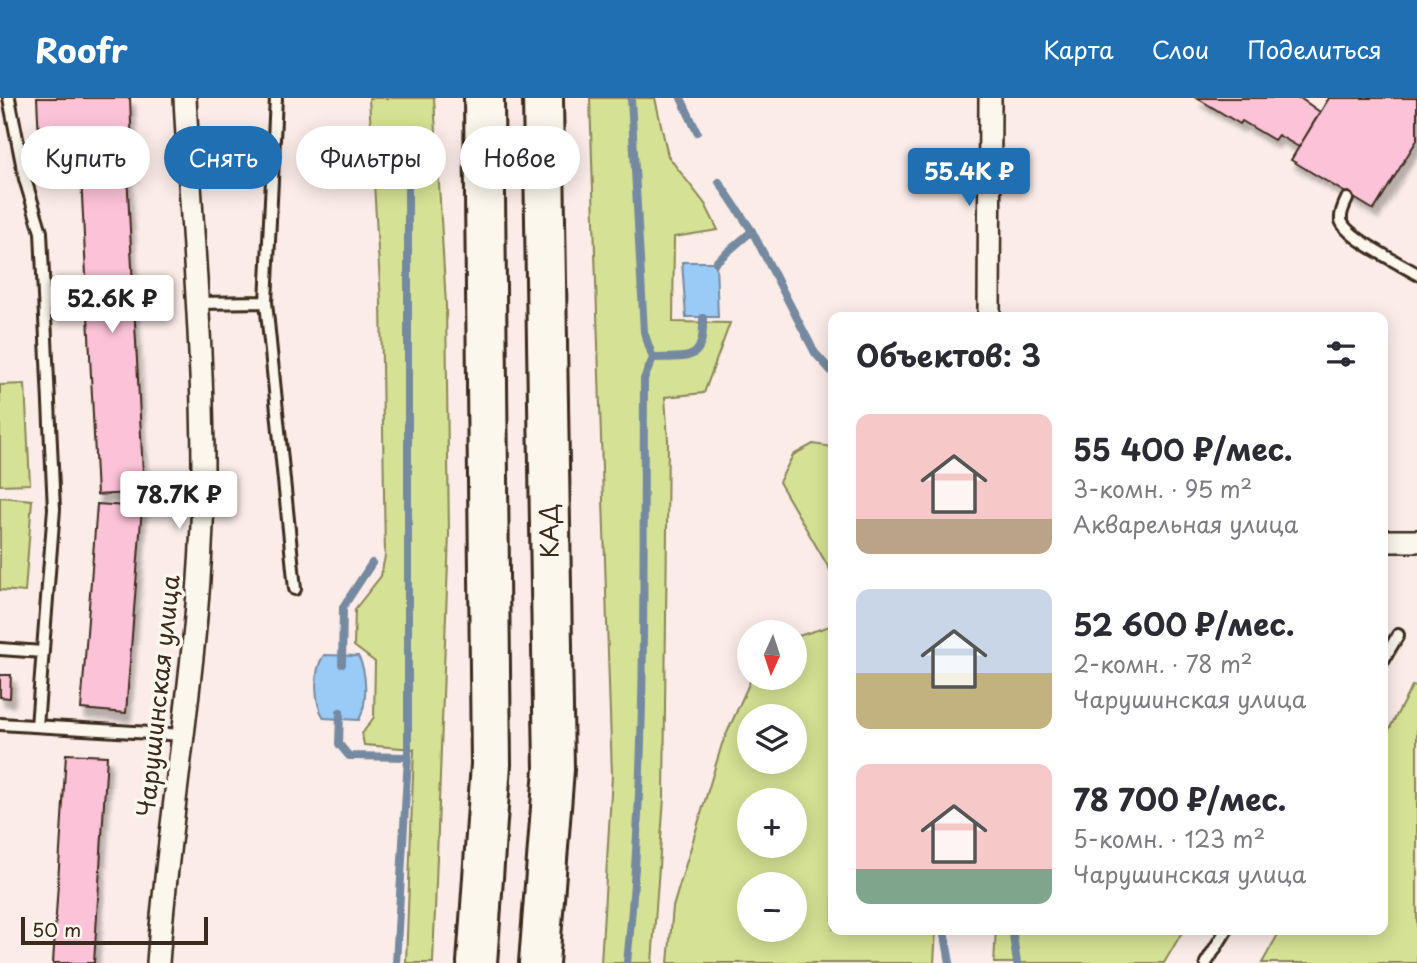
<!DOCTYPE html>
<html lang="ru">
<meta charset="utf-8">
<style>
:root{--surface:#fff;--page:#f2f2f3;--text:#2b2b33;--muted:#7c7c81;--accent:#1f6fb2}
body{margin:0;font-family:"Playpen Sans",sans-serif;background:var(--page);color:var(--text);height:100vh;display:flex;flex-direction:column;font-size:26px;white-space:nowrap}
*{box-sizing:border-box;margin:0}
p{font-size:23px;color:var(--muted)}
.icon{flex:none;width:38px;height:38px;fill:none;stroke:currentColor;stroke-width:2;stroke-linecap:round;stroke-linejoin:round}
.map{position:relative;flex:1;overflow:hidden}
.sheet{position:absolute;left:828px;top:214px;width:560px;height:623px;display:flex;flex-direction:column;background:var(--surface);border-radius:14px;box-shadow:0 4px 18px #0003}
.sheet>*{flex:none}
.top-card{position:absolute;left:21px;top:28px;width:665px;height:63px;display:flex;gap:14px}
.needle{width:46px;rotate:183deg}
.tools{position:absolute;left:737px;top:522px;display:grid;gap:14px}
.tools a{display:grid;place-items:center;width:70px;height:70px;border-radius:50%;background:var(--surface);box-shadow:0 4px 18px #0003;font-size:35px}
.scale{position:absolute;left:21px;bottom:18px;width:187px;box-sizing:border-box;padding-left:7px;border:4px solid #3b2a1e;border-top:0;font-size:19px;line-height:24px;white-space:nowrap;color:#3b2a1e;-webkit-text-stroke:5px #fbf7ec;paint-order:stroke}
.price{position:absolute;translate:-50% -60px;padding:0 16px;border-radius:7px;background:#fff;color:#222;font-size:23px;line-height:46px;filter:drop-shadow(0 2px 4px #0008)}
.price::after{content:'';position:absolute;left:50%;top:42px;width:21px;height:16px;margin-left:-10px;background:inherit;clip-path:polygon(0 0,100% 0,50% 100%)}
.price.active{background:var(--accent);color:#fff}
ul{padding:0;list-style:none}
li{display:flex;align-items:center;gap:21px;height:175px;padding:0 28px}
li span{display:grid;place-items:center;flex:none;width:196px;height:140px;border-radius:14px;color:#555}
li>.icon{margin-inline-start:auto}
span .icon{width:84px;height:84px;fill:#fffc;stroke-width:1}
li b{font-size:30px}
h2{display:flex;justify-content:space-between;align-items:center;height:84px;padding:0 28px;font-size:30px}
.pill{padding:0 24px;border-radius:32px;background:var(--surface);box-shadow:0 4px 18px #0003;font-size:24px;line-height:63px}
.pill.active{background:var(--accent);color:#fff}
header{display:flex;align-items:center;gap:42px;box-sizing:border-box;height:98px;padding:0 35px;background:var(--accent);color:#fff}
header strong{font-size:33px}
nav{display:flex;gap:38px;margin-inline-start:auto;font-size:24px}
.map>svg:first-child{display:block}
.green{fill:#d5e194;stroke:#888659;stroke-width:2;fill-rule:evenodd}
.water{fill:#9acaf6;stroke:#748aa0;stroke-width:2}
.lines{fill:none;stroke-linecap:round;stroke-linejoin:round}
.stream{stroke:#748aa0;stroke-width:8}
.building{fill:#fcc2d7;stroke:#3b2a1e;stroke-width:2;filter:url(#shadow)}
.service-casing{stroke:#3b2a1e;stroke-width:16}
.minor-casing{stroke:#3b2a1e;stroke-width:26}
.motorway-casing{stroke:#3b2a1e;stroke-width:44}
.service{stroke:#fbf7ec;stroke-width:10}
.minor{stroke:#fbf7ec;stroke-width:21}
.motorway{stroke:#fbf7ec;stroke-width:38}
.labels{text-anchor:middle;stroke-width:7;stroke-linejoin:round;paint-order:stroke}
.street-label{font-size:24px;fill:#3b2a1e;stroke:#fbf7ec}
</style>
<header>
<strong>Roofr</strong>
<nav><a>Карта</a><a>Слои</a><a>Поделиться</a></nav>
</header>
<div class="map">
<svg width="1417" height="865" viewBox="0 0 1417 865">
<defs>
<filter id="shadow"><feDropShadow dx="4.5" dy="8" stdDeviation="2" flood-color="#0004"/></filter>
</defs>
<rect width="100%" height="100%" fill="#fbece8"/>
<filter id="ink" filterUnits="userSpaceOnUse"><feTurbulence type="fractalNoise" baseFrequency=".0143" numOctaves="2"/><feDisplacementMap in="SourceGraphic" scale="14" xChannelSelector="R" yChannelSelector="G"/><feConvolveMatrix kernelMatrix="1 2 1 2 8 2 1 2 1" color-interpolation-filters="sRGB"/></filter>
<g filter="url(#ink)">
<path class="green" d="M369 0H434L446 207 449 437 433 865H406L414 651 364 647 362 636 374 619 375 564 354 548 355 511 381 478 385 458 381 204Z
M590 0H655L668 58 705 106 718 132 674 139 673 224 730 225 704 295 665 299 668 342 664 700 652 865H601L612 678Z
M25 286 30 386 0 387V287Z
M813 346 833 349V477L779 384 793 357Z
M0 399 32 402 25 494 0 492Z
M833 527V831H936L934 865H668L673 809 722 646 752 579H794L795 539ZM749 618H794V663H749ZM749 702H794V747H749ZM749 786H794V831H749Z
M1412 588 1417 589V865H1262L1281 831H1382L1383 643Z
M996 831H1184L1164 865H994Z"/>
<path class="water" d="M682 164H716L718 219H686Z
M324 557 358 558C367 573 368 605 359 622L324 620C314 605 313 572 324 557Z"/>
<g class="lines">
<path class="stream" d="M681 0 697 34
M719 84 752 133 815 255 833 275
M716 164 752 133
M653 260C691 259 704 264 703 220
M342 566 343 509 372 465
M340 614 339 646 349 658 408 659
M944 831 950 865
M1012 831 1017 865
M396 865 408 659V53
M627 865C647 671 643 476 644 281L653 260 644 234 631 0"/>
</g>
<path class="building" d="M37 0H130L133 75 46 79 45 60 40 61Z
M1197 0H1300L1320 14 1299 49 1278 37 1274 42 1242 23 1240 26Z
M1329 0H1417V42L1374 112 1291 62Z
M127 75 144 394 97 397 81 78Z
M97 406 142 409 126 615 81 611Z
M0 577H11L10 600 0 599Z
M66 656 107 658 94 865H53Z"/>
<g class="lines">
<g class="service-casing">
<path id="service" d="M9 0 25 81 41 134 54 411 37 628
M1347 101C1344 107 1340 115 1341 122 1345 139 1401 166 1417 176
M266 204 295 491
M197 205 266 204 276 0
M0 551 43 554
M1382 564 1398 537
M0 626 184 637
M1206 865 1227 831"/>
</g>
<g class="minor-casing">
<path id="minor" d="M989 219 990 0
M1382 443H1417
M158 865C170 700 204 536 203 370 203 247 191 123 185 0"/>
</g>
<g class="motorway-casing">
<path id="motorway" d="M477 865 491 666 484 0
M539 865 554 671 543 0"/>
</g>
<use href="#service" class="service"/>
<use href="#minor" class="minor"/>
<use href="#motorway" class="motorway"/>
</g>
</g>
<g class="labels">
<g class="street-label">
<text transform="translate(550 433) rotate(-91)" y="8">КАД</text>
<text transform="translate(159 598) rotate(-84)" y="8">Чарушинская улица</text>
</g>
</g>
</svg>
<div class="tools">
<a><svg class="needle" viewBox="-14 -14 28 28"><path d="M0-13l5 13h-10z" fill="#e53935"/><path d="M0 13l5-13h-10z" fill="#7c7c81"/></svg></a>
<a><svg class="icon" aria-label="layers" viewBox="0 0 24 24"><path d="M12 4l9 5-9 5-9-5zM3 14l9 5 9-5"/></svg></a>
<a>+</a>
<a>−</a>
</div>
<div class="scale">50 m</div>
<b class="price active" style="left:969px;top:110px">55.4K ₽</b>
<b class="price" style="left:112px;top:237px">52.6K ₽</b>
<b class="price" style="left:179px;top:433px">78.7K ₽</b>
<div class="top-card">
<a class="pill">Купить</a>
<a class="pill active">Снять</a>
<a class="pill">Фильтры</a>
<a class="pill">Новое</a>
</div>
<section class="sheet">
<h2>Объектов: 3<svg class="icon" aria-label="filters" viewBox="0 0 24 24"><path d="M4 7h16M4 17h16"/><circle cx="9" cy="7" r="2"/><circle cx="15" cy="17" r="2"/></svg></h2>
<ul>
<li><span style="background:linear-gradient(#f6c9c9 75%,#b9a48a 0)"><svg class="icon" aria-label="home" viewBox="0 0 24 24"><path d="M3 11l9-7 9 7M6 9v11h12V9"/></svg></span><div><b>55 400 ₽/мес.</b><p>3-комн. · 95 m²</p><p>Акварельная улица</p></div></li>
<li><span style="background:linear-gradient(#c9d6e8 60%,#c2b280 0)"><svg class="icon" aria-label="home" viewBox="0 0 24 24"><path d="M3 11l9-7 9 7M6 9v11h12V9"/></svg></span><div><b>52 600 ₽/мес.</b><p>2-комн. · 78 m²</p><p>Чарушинская улица</p></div></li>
<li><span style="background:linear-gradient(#f6c9c9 75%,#7fa58c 0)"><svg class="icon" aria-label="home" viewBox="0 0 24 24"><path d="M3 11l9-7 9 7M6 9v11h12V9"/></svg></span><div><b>78 700 ₽/мес.</b><p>5-комн. · 123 m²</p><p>Чарушинская улица</p></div></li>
</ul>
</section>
</div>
